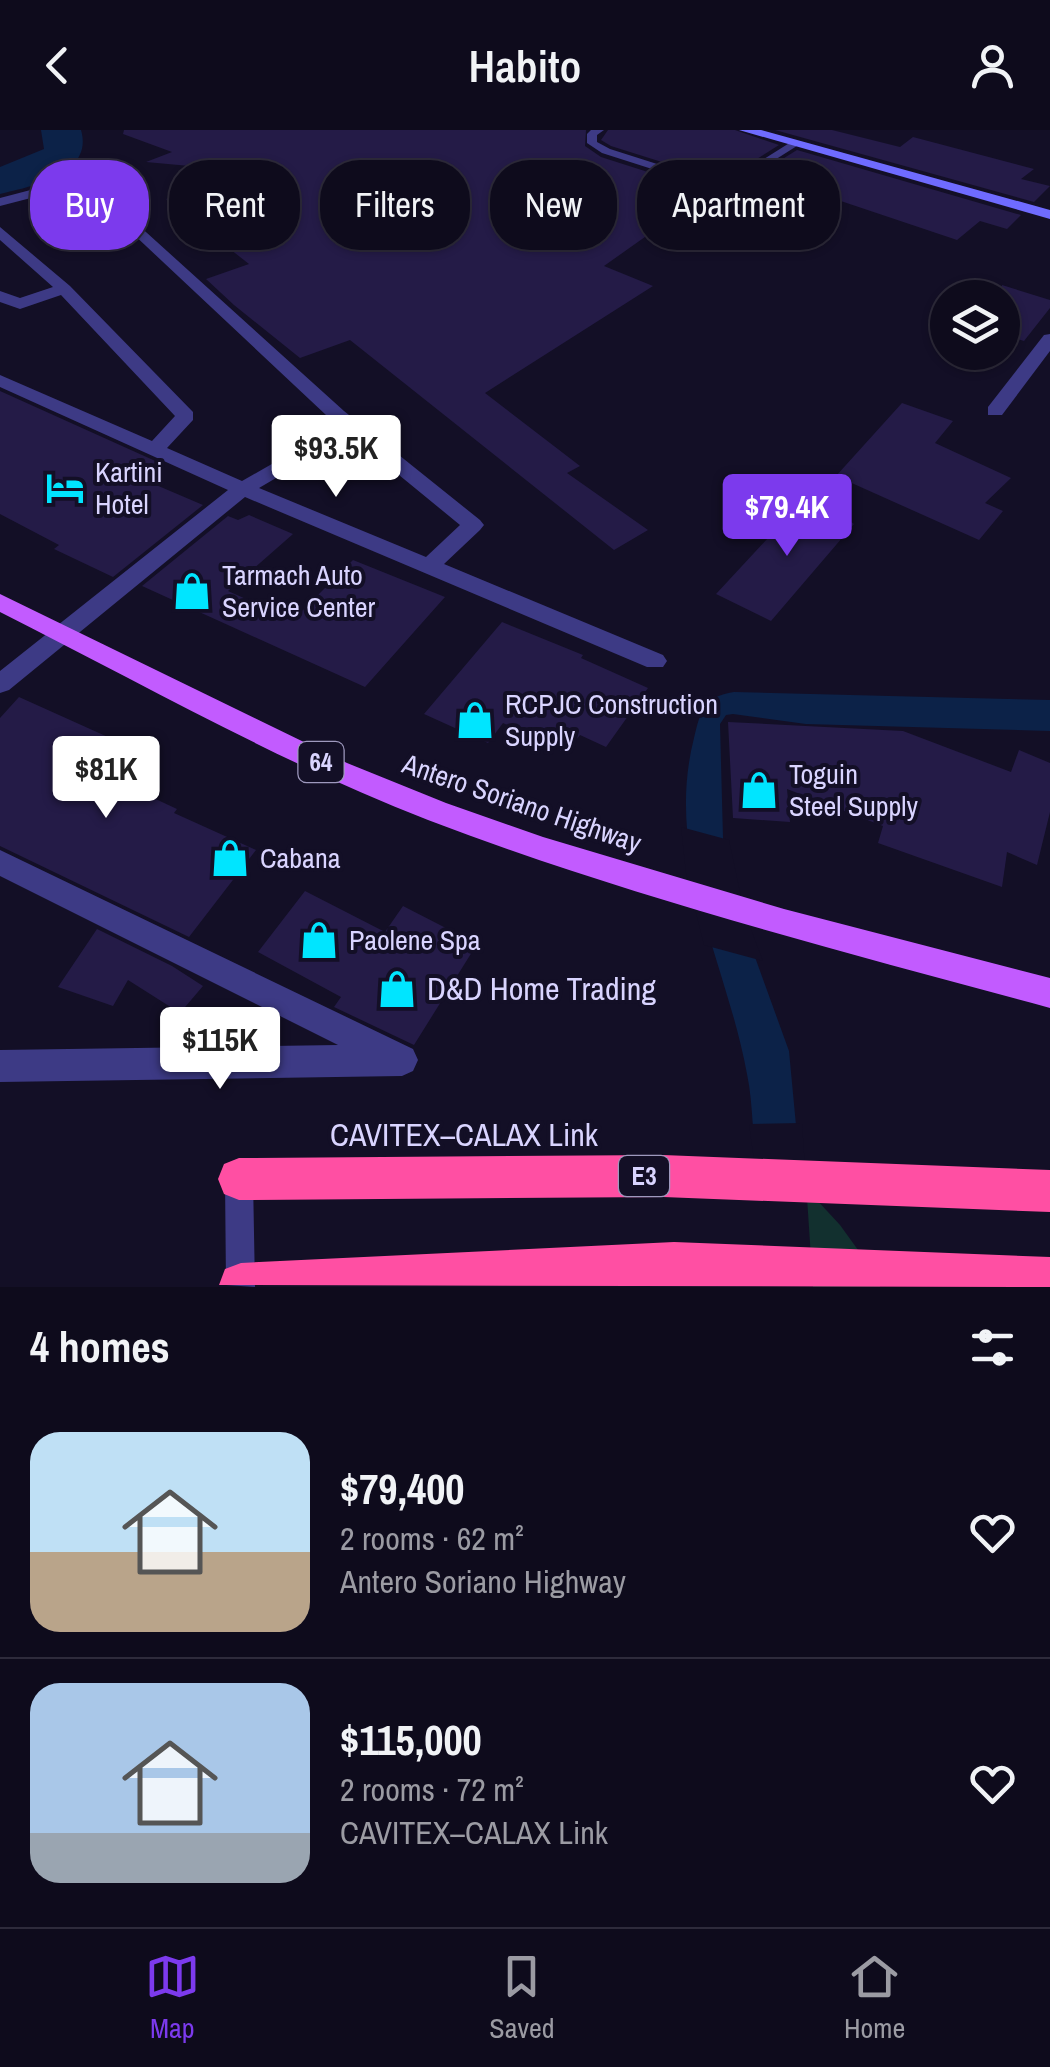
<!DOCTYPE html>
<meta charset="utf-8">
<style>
:root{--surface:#0e0b1c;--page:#171425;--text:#f1f3f6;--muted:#9b9ba3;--line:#2e2b3b;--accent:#7c3aed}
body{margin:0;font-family:"Archivo Narrow",sans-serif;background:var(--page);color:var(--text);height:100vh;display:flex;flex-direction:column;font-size:38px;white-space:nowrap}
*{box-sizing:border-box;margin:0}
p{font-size:32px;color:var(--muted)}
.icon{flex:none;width:55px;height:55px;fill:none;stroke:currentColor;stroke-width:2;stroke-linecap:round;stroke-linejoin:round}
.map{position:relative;height:1157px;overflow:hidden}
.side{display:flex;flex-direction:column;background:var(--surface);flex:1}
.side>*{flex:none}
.top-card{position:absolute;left:30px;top:30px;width:990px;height:90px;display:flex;gap:20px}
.controls{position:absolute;left:930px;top:150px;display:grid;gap:20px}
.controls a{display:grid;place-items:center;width:90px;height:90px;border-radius:50%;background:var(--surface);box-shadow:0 2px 8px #0004,0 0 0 2px var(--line);font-size:50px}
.price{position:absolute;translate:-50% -85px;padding:0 22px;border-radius:10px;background:#fff;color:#222;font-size:32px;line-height:65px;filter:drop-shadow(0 2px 5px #0008)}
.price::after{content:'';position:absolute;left:50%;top:60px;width:30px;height:22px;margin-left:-15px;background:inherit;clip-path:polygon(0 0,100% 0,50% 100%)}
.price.active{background:var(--accent);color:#fff}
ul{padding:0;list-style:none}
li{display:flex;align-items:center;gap:30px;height:250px;padding:0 30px}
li+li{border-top:2px solid var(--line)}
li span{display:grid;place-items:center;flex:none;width:280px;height:200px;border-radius:30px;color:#555}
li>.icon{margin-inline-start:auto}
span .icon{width:120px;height:120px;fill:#fffc;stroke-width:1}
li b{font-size:42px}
h2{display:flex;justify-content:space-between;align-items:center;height:120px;padding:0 30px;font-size:42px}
.chip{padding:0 35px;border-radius:40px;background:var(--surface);box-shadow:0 2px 8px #0004,0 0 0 2px var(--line);font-size:35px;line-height:90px}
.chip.active{background:var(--accent);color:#fff}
header{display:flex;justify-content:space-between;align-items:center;height:130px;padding:0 30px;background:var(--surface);font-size:45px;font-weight:600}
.tabs{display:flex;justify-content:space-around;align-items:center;height:140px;border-top:2px solid var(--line);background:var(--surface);font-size:28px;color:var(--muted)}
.tabs a{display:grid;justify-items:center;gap:5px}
.tabs .active{color:var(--accent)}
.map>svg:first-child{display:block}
.green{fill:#12302f}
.water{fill:#0c2248}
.pier{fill:#130f26}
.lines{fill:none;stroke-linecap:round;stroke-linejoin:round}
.river{fill:#0c2248;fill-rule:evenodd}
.building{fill:#241b47}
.lane{fill:#3d3a85;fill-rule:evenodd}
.street{fill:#3d3a85;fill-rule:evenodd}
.secondary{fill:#6f6bff;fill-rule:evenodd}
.primary{fill:#c25bff;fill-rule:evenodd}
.highway{fill:#ff4fa3;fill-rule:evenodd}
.labels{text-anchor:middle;stroke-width:8;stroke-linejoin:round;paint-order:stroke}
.shield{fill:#130f26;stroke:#9e99be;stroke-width:2.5}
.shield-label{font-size:25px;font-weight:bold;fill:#d9d4ff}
.poi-label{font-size:28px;fill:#d9d4ff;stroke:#130f26;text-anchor:start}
.street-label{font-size:28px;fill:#d9d4ff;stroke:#130f26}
.near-poi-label{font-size:32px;fill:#d9d4ff;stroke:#130f26;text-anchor:start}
.near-street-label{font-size:32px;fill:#d9d4ff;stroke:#130f26}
</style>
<header><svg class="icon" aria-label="back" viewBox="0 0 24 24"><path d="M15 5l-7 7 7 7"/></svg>Habito<svg class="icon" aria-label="person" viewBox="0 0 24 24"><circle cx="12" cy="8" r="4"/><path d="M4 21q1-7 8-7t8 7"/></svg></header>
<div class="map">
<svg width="1050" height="1157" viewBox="0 0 1050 1157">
<rect width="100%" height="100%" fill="#130f26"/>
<path class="green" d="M803 1055 840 1095 879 1149 880 1157H808Z"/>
<path class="water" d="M734 562 1050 570V601L806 594 733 584 726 585 720 594 723 708 739 783 789 921 807 1112C793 1092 767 1066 760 1042 751 1011 754 976 747 944 726 830 664 726 694 608 701 580 703 567 734 562Z"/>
<path class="pier" d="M681 697 729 710 744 781 763 831 704 815 686 743Z
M802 993 813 1157H756V1045L749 994Z"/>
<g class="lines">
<path class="river" d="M41 0H81C94 44 33 56 0 64V37L44 19Z"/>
</g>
<path class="building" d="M124 0H586L585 16 601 27 723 66 797 20 1021 85 1007 99 980 91 957 110 808 60 772 84 707 63 604 136 653 156 485 263 580 336 567 343 648 400 614 420 350 210 300 228 234 175 206 149 249 134 166 69 255 42 146 32 172 22 123 4Z
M608 0H735L779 15 722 51 611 16 601 10Z
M775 0H832L900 17 913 7 1034 39 1021 49 1050 56 1034 72Z
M1002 155 1050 170V178L1024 211 1002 204Z
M0 261 162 334 142 349 203 375 113 447 54 419 59 415 0 384Z
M902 273 953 291 935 313 1011 348 985 373 1003 381 979 410 836 346Z
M808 365 828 374 854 394 771 491 716 464Z
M249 385 293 404 228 461 293 490 353 430 445 467 365 557 142 456 228 386 238 390Z
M502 492 583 525 581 528 648 558 606 617 580 605 566 623 503 593 488 613 424 584Z
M19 567 159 630 132 658 177 679 174 683 256 720 189 807 0 716V588Z
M728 592 903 601 1011 642 1019 620 1050 633V682L1037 735 1007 722 1002 757 878 713 883 696 787 659 790 692 733 688Z
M305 761 385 802 403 776 477 814 414 915 334 877 341 867 258 822Z
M97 799 172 836 203 856 180 883 128 850 113 876 58 857Z"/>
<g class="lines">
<path class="lane" d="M591 0H604L597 5V12L610 19 723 55 791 12 800 14 724 62 602 23 587 13V4Z
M239 1035 249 1039 253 1049 255 1157 226 1155 225 1049 229 1039Z"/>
<path class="street" d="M84 46 344 281 480 390 484 395 480 400 444 434 663 525 667 531 663 537H647L245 367 9 560 0 563V541L228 360 0 257V245L152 311 175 286 61 165 20 179 0 172V161L20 168 53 157 0 110V97L70 156 193 282V290L167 318 242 351 291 323 326 285 81 55 0 76V68ZM338 295 460 395 426 427 259 358 305 331Z
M1050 204V221L1002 285H988V277L1044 205Z
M0 720 413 919 418 930 413 941 402 946 0 952V920L338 915 0 746Z"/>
<path class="secondary" d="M739 0H761L1050 80V89Z"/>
<path class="primary" d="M0 464 347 633 446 673 543 707 784 779 1050 848V878C841 821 630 767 428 690 281 633 141 553 0 482Z"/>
<path class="highway" d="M663 1025 1050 1040V1082L663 1067 239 1070 224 1064 218 1049 224 1034 239 1028Z
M674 1112 1050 1127V1157L219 1155 225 1139 241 1133Z"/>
</g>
<defs>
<g id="hotel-bare" transform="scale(3)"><path d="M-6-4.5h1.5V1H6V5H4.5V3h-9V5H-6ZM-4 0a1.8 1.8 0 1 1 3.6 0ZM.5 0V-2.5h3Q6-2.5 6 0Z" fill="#00e5ff" stroke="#130f26" stroke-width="2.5" paint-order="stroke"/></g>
<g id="shop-bare" transform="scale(3)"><path d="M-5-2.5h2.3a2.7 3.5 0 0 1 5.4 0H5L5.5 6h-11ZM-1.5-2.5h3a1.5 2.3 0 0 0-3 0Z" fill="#00e5ff" stroke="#130f26" stroke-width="2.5" paint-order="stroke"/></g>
</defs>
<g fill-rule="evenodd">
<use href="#hotel-bare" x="65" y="358"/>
<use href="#shop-bare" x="192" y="461"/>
<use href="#shop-bare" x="475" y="590"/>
<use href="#shop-bare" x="759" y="660"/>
<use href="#shop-bare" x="230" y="728"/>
<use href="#shop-bare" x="319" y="810"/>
<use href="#shop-bare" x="397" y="859"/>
</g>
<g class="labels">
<g class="shield">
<rect x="298.5" y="612" width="45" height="40" rx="8"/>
<rect x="619" y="1026" width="50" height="40" rx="8"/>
</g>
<g class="shield-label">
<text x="321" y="641">64</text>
<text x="644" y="1055">E3</text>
</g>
<g class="poi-label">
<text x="95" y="352">Kartini<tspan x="95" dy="32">Hotel</tspan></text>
<text x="222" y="455">Tarmach Auto<tspan x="222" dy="32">Service Center</tspan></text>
<text x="505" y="584">RCPJC Construction<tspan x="505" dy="32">Supply</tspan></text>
<text x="789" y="654">Toguin<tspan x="789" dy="32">Steel Supply</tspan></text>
<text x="260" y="738">Cabana</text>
<text x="349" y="820">Paolene Spa</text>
</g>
<g class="street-label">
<text transform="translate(522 673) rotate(19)" y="10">Antero Soriano Highway</text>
</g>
<g class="near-poi-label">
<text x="427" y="870">D&amp;D Home Trading</text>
</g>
<g class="near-street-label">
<text x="464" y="1016">CAVITEX–CALAX Link</text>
</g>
</g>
</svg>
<div class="controls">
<a><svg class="icon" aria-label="layers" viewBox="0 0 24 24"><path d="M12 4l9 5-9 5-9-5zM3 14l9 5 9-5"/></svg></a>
</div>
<b class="price" style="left:336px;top:370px">$93.5K</b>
<b class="price active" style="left:787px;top:429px">$79.4K</b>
<b class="price" style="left:106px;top:691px">$81K</b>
<b class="price" style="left:220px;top:962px">$115K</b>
<div class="top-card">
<a class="chip active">Buy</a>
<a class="chip">Rent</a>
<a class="chip">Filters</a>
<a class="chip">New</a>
<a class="chip">Apartment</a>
</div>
</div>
<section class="side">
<h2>4 homes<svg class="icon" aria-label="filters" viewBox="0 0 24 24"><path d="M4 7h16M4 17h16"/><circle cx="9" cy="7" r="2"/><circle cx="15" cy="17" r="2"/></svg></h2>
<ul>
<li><span style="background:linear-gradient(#bfe0f5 60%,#b9a48a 0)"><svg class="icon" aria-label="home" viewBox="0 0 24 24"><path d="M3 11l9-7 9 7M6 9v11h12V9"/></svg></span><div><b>$79,400</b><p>2 rooms · 62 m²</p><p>Antero Soriano Highway</p></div><svg class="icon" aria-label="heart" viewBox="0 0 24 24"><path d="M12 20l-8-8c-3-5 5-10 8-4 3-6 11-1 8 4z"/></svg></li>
<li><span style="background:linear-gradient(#a9c7e8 75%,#9aa5b1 0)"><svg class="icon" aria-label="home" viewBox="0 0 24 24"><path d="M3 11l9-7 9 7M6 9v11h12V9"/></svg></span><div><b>$115,000</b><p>2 rooms · 72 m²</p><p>CAVITEX–CALAX Link</p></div><svg class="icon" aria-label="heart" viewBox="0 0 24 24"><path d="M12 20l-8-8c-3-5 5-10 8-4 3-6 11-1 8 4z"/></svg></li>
</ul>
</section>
<nav class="tabs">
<a class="active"><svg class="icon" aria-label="map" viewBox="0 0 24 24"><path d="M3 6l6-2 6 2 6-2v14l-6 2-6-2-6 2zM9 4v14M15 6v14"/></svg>Map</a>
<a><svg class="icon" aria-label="saved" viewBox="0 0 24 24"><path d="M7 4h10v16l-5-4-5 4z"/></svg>Saved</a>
<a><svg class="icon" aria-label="home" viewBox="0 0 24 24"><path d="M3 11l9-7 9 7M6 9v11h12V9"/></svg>Home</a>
</nav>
